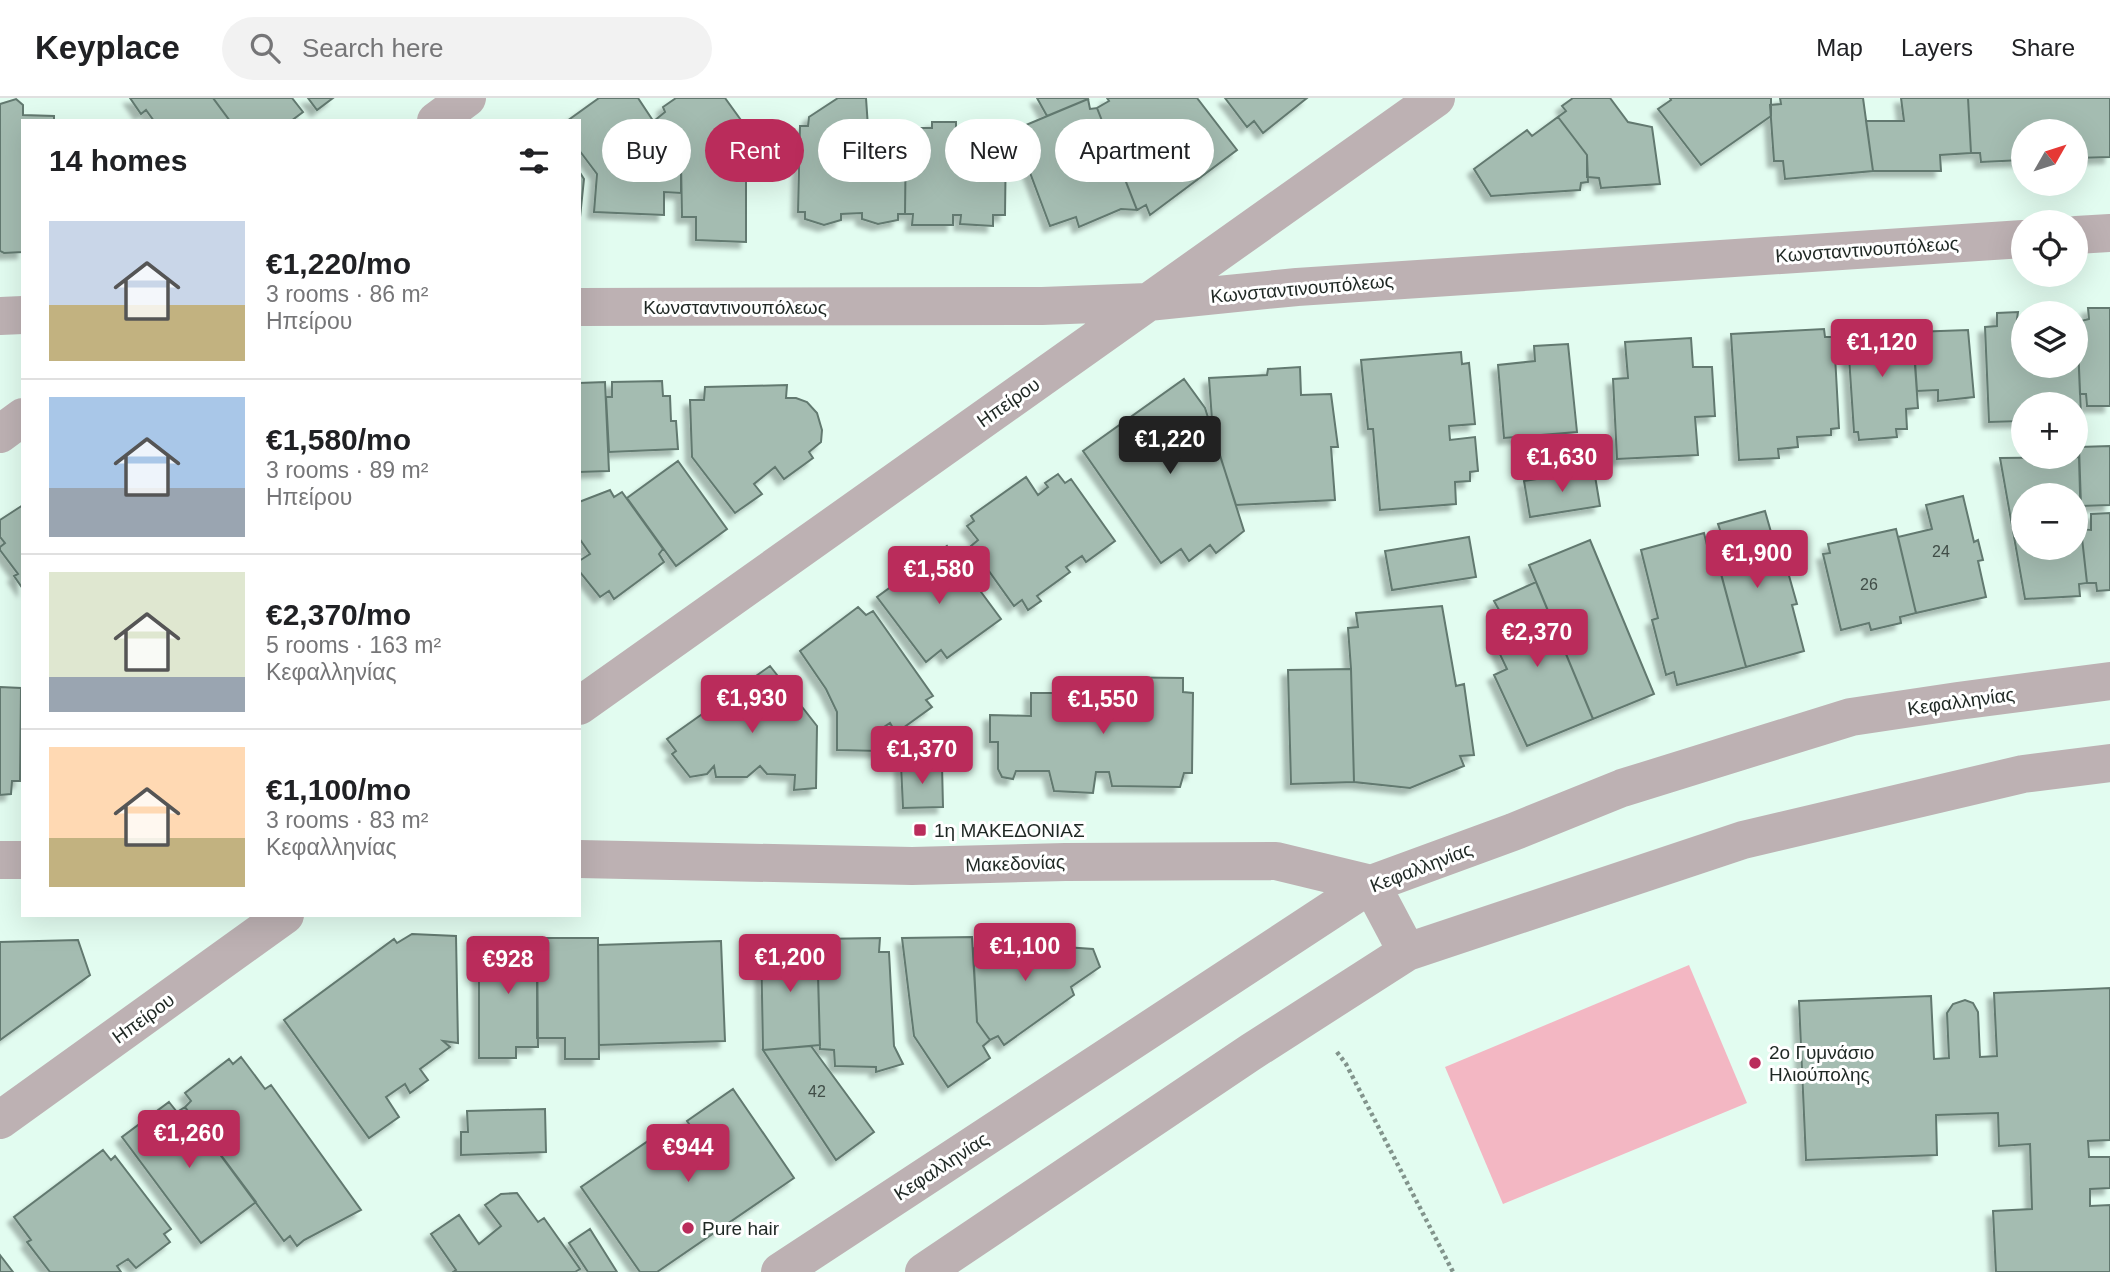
<!DOCTYPE html>
<meta charset="utf-8">
<style>
:root{--surface:#fff;--page:#f2f2f2;--text:#202124;--muted:#757577;--line:#e0e0e0;--accent:#ba2c5b}
body{margin:0;font-family:Arial,sans-serif;background:var(--page);color:var(--text);height:100vh;display:flex;flex-direction:column;font-size:26px;white-space:nowrap}
*{box-sizing:border-box;margin:0}
p{font-size:23px;color:var(--muted)}
.icon{flex:none;width:38px;height:38px;fill:none;stroke:currentColor;stroke-width:2;stroke-linecap:round;stroke-linejoin:round}
.map{position:relative;flex:1;overflow:hidden}
.details{position:absolute;left:21px;top:21px;width:560px;height:798px;display:flex;flex-direction:column;background:var(--surface);border-radius:0px;box-shadow:0 7px 28px #0002}
.details>*{flex:none}
.guide{position:absolute;left:602px;top:21px;width:665px;height:63px;display:flex;gap:14px}
.needle{width:46px;rotate:51deg}
.controls{position:absolute;left:2011px;top:21px;display:grid;gap:14px}
.controls a{display:grid;place-items:center;width:77px;height:77px;border-radius:50%;background:var(--surface);box-shadow:0 7px 28px #0002;font-size:35px}
.price{position:absolute;translate:-50% -60px;padding:0 16px;border-radius:7px;background:var(--accent);color:#fff;font-size:23px;line-height:46px;filter:drop-shadow(0 2px 4px #0008)}
.price::after{content:'';position:absolute;left:50%;top:42px;width:21px;height:16px;margin-left:-10px;background:inherit;clip-path:polygon(0 0,100% 0,50% 100%)}
.price.selected{background:#222;color:#fff}
ul{padding:0;list-style:none}
li{display:flex;align-items:center;gap:21px;height:175px;padding:0 28px}
li+li{border-top:2px solid var(--line)}
li span{display:grid;place-items:center;flex:none;width:196px;height:140px;border-radius:0px;color:#555}
li>.icon{margin-inline-start:auto}
span .icon{width:84px;height:84px;fill:#fffc;stroke-width:1}
li b{font-size:30px}
h2{display:flex;justify-content:space-between;align-items:center;height:84px;padding:0 28px;font-size:30px}
.pill{padding:0 24px;border-radius:32px;background:var(--surface);box-shadow:0 7px 28px #0002;font-size:24px;line-height:63px}
.pill.selected{background:var(--accent);color:#fff}
header{display:flex;align-items:center;gap:42px;box-sizing:border-box;height:98px;padding:0 35px;background:var(--surface);border-bottom:2px solid var(--line)}
header strong{font-size:33px}
nav{display:flex;gap:38px;margin-inline-start:auto;font-size:24px}
.search{width:490px;height:63px;background:var(--page);display:flex;align-items:center;gap:18px;box-sizing:border-box;padding:0 24px;border-radius:38px;color:var(--muted);font-size:26px}
.map>svg:first-child{display:block}
.grass{fill:#f3b7c3}
.building{fill:#a4bcb1;stroke:#62796f;stroke-width:2;fill-rule:evenodd;filter:url(#shadow)}
.lines{fill:none;stroke-linecap:round;stroke-linejoin:round}
.path{stroke:#82948c;stroke-width:4.5;stroke-dasharray:3.5 3.5;stroke-linecap:butt}
.minor{stroke:#bdb1b3;stroke-width:38}
.poi-dot{fill:#ba2c5b;stroke:#fff;stroke-width:2.5}
.labels{text-anchor:middle;stroke-width:6;stroke-linejoin:round;paint-order:stroke}
.number-label{font-size:16px;fill:#404d47}
.street-label{font-size:19px;fill:#1f2824;stroke:#fff}
.poi-label{font-size:19px;fill:#1f2824;stroke:#fff;text-anchor:start}
</style>
<header>
<strong>Keyplace</strong>
<div class="search"><svg class="icon" aria-label="search" viewBox="0 0 24 24"><circle cx="10" cy="10" r="6"/><path d="M15 15l6 6"/></svg>Search here</div>
<nav><a>Map</a><a>Layers</a><a>Share</a></nav>
</header>
<div class="map">
<svg width="2110" height="1174" viewBox="0 0 2110 1174">
<defs>
<filter id="shadow"><feDropShadow dx="-6" dy="6" stdDeviation="2" flood-color="#0004"/></filter>
</defs>
<rect width="100%" height="100%" fill="#e2fcf0"/>
<path class="grass" d="M1689 867 1747 1005 1503 1106 1445 969Z"/>
<path class="building" d="M130 0H213L230 23H154L146 12 141 16Z
M213 0H292L303 14 291 23H230Z
M308 0H333L317 12Z
M599 0H638L681 65V95L664 94V117L594 114 597 76 579 52V23H567Z
M676 0H725L746 29V144L696 142V119H682L681 65 654 23 665 14 663 9Z
M838 0H866L868 29 906 30 905 116H898V122L878 126 862 121V115L841 116V122L824 127 805 121V114H798L800 28H808L809 19Z
M1037 0H1087L1088 1 1047 18Z
M1107 0H1197L1237 52 1150 117 1146 107 1137 112 1097 10 1109 3Z
M1225 0H1307L1263 35 1254 23 1247 29Z
M1573 0H1610L1628 24 1652 29 1660 86 1601 90 1599 80 1587 79V57L1558 19 1566 13 1562 8Z
M1670 0H1771V18L1701 67 1658 11 1671 2Z
M1780 0H1863L1873 73 1785 81 1783 63H1774L1770 7 1781 6Z
M1901 0H1968L1971 55 1940 57 1941 73H1873L1866 23H1904Z
M1968 0H2110V59L2076 60V33H2023V62L1981 64 1980 55H1971Z
M16 1 23 7V17L54 18V23H23V154L4 155 0 153V6Z
M1088 1 1090 11 1097 10 1137 112 1121 111 1079 129 1076 119 1050 128 1014 32Z
M1558 19 1587 57 1588 84 1581 85 1580 92 1491 98 1474 71 1527 32 1532 38Z
M932 24H956V56H964V36L1006 38 1005 117H993V128L960 126 961 117H953V127H912L913 116H905L906 30H932Z
M579 73 584 81 579 129Z
M2088 210H2110V308H2087L2086 296H2080L2077 224 2089 221Z
M2018 214 2017 221 2023 220V268H2076V224H2077L2081 316H2076V306H2023V323L1989 324 1985 229 1997 228V215Z
M1912 225 1918 310 1906 311 1907 331H1896L1897 339 1859 342 1858 334H1854L1847 229Z
M1824 231 1825 239H1834L1839 330 1831 331V337L1797 339 1798 349 1778 351 1779 360 1739 362 1731 236Z
M1968 232 1974 299 1938 303V292L1917 293 1913 234Z
M1691 240 1693 269H1712L1715 318 1695 319 1698 357 1617 361 1613 281 1628 280 1625 244Z
M1568 246 1577 334 1504 340 1498 267 1535 263 1534 248Z
M1461 254 1462 266 1469 265 1475 326 1449 328 1450 342 1475 339 1478 373 1470 374V383L1455 384 1456 406 1380 412 1373 331H1368L1361 262Z
M1300 269 1301 297 1331 296 1338 349H1331L1335 402 1236 407 1213 336 1209 280 1267 277 1268 271Z
M1184 281 1205 310 1244 433 1216 455 1210 447 1189 463 1181 451 1161 465 1083 353Z
M662 283 663 298H670L671 323H676L678 351 609 354 606 299H612V284Z
M605 284 609 373 579 374V285Z
M787 287 786 300H796L807 304 817 315 822 332 821 344 809 354 813 360 784 381 775 369 754 386 762 396 735 415 692 359 690 302H704L705 289Z
M2110 348V407L2081 408 2079 349Z
M2079 359 2081 431 2087 485 2079 486 2080 498 2025 501 2000 360ZM2023 397H2076V450H2023Z
M678 363 727 431 676 468 627 400Z
M1594 372 1600 408 1530 419 1524 383Z
M1058 376 1065 385 1071 381 1115 443 1086 464 1082 458 1066 469 1070 474 1037 498 1041 503 1028 512 1022 502 1014 508 971 448 978 442 967 428 974 423 971 418 1026 379 1038 397 1048 389 1045 385Z
M610 392 614 399 622 394 663 451 659 456 664 464 614 501 609 493 600 499 579 473V463L590 456 579 440V404Z
M1963 398 1974 444 1978 442 1983 462 1978 463 1986 499 1916 515 1898 439 1932 431 1926 407Z
M23 407V491L14 478 18 476 0 452V449L5 445 0 439V422Z
M1765 413 1779 462 1784 460 1797 506 1792 507 1804 553 1746 569 1711 438 1721 435 1718 426Z
M2110 415V492L2097 493 2096 485H2087L2081 431 2091 432V416Z
M1896 431 1916 515 1900 519 1901 525 1871 532 1869 525 1841 532 1823 456 1830 455 1828 446Z
M1704 435 1708 451 1714 450 1746 569 1677 587 1674 574 1666 577 1652 522 1658 520 1641 452Z
M1469 439 1476 479 1392 492 1385 453Z
M1590 442 1654 596 1593 621 1529 467Z
M947 448 1001 521 947 560 941 552 926 564 877 499Z
M1536 484 1593 621 1527 648 1494 577 1507 571 1495 546 1505 541 1494 515 1499 512 1494 503Z
M1442 508 1456 588 1464 586 1474 657 1460 658 1464 668 1410 690 1354 684 1351 571 1348 530 1358 529 1356 515Z
M858 509 866 517 873 513 933 598 926 602 932 609 896 635 890 625 878 633 879 653 837 652V614L826 591 800 553Z
M770 568 817 628 816 690 794 692 795 677 767 676 760 668 747 679H716L714 668 707 676 690 679 672 656 676 653 667 641Z
M1351 571 1354 684 1291 686 1288 572Z
M1103 579 1183 580V594L1193 595 1192 675H1184L1180 689 1112 688 1109 674H1096L1093 695 1054 693 1049 673H1016L1013 681 1002 679 998 671V644H990V617L1031 618V595H1080L1079 610H1103Z
M0 589 21 590 20 683H12L11 696 0 697Z
M901 667H942L943 709 903 710Z
M412 836 456 838 458 945 443 943 450 949 420 971 428 982 410 995 405 986 386 999 399 1019 369 1040 284 922 394 841 397 845Z
M972 839 977 924 990 942 983 948 990 960 948 989 914 938 902 840Z
M479 840H537L538 949H516V960H479Z
M537 840H598L599 961H565V940H537Z
M880 840 879 854H889L894 948 903 966 876 974V969L835 968 834 952 820 951 817 841Z
M817 841 820 947 763 952 761 843Z
M78 842 90 877 0 942V844Z
M721 843 725 943 599 947 598 847Z
M982 844H1066L1065 849 1093 851 1100 869 1071 889 1074 897 1004 947 998 938 990 942 977 924 973 850 983 851Z
M2110 890V1042L2088 1043 2089 1059H2110V1090L2090 1091V1108L2110 1107V1174H1996L1993 1113 2032 1111 2030 1046 1999 1048 1998 1015 1936 1017 1937 1057 1806 1062 1799 903 1931 898 1934 961 1949 960 1947 915 1953 906 1965 902 1973 905 1978 914 1980 959 1997 958 1994 895Z
M811 948 874 1034 836 1062 763 952Z
M241 959 265 991 271 987 361 1112 304 1142 297 1148 290 1138 284 1143 185 1009 191 1003 185 995 229 961 233 966Z
M733 991 794 1080 657 1174H640L581 1089 667 1030 677 1044 694 1033 687 1023Z
M169 1004 177 1014 185 1009 256 1104 201 1145 122 1039Z
M545 1011 546 1054 461 1057V1034H468L467 1013Z
M103 1052 111 1062 115 1058 171 1131 164 1136 170 1144 136 1170 128 1161 117 1168 121 1174H50L27 1144 31 1142 14 1119Z
M517 1095 538 1124 544 1120 580 1171 575 1174H453L456 1172 431 1136 459 1117 479 1146 501 1128 485 1107 501 1096Z
M590 1131 617 1174H588L569 1145Z
M0 1157 13 1174H0Z"/>
<g class="lines">
<path class="path" d="M1337 954 1346 966 1453 1174"/>
<path class="minor" d="M436 23 467 0
M2076 137 2110 135
M579 209 1042 208 1148 204 1297 189 2023 141
M0 218 23 217
M0 336 23 319
M579 608 1436 0
M579 761 912 768 1065 764 1276 763 1371 786 1407 854
M0 762H23
M0 1022 285 817
M780 1174 1371 786 1513 734 1622 690 1851 619 1958 603 2110 583
M924 1174 1251 954 1407 854 1743 742 2023 676 2110 665"/>
</g>
<g class="poi-dot">
<rect x="913" y="725" width="14" height="14" rx="3.5"/>
<circle cx="1755" cy="965" r="7"/>
<circle cx="688" cy="1130" r="7"/>
</g>
<g class="labels">
<g class="number-label">
<text x="1941" y="459">24</text>
<text x="1869" y="492">26</text>
<text x="817" y="999">42</text>
</g>
<g class="street-label">
<text transform="translate(1867 151) rotate(-4)" y="7">Κωνσταντινουπόλεως</text>
<text transform="translate(1302 190) rotate(-5)" y="7">Κωνσταντινουπόλεως</text>
<text x="735" y="216">Κωνσταντινουπόλεως</text>
<text transform="translate(1008 304) rotate(-35)" y="7">Ηπείρου</text>
<text transform="translate(1961 603) rotate(-8)" y="7">Κεφαλληνίας</text>
<text transform="translate(1015 765) rotate(-2)" y="7">Μακεδονίας</text>
<text transform="translate(1421 769) rotate(-21)" y="7">Κεφαλληνίας</text>
<text transform="translate(143 920) rotate(-36)" y="7">Ηπείρου</text>
<text transform="translate(941 1068) rotate(-33)" y="7">Κεφαλληνίας</text>
</g>
<g class="poi-label">
<text x="934" y="739">1η ΜΑΚΕΔΟΝΙΑΣ</text>
<text x="1769" y="961">2ο Γυμνάσιο<tspan x="1769" dy="22">Ηλιούπολης</tspan></text>
<text x="702" y="1137">Pure hair</text>
</g>
</g>
</svg>
<div class="controls">
<a><svg class="needle" viewBox="-14 -14 28 28"><path d="M0-13l5 13h-10z" fill="#e53935"/><path d="M0 13l5-13h-10z" fill="#757577"/></svg></a>
<a><svg class="icon" aria-label="locate" viewBox="0 0 24 24"><circle cx="12" cy="12" r="6"/><path d="M12 2v4M12 18v4M2 12h4M18 12h4"/></svg></a>
<a><svg class="icon" aria-label="layers" viewBox="0 0 24 24"><path d="M12 4l9 5-9 5-9-5zM3 14l9 5 9-5"/></svg></a>
<a>+</a>
<a>−</a>
</div>
<b class="price" style="left:1882px;top:281px">€1,120</b>
<b class="price selected" style="left:1170px;top:378px">€1,220</b>
<b class="price" style="left:1562px;top:396px">€1,630</b>
<b class="price" style="left:1757px;top:492px">€1,900</b>
<b class="price" style="left:939px;top:508px">€1,580</b>
<b class="price" style="left:1537px;top:571px">€2,370</b>
<b class="price" style="left:752px;top:637px">€1,930</b>
<b class="price" style="left:1103px;top:638px">€1,550</b>
<b class="price" style="left:922px;top:688px">€1,370</b>
<b class="price" style="left:1025px;top:885px">€1,100</b>
<b class="price" style="left:790px;top:896px">€1,200</b>
<b class="price" style="left:508px;top:898px">€928</b>
<b class="price" style="left:189px;top:1072px">€1,260</b>
<b class="price" style="left:688px;top:1086px">€944</b>
<div class="guide">
<a class="pill">Buy</a>
<a class="pill selected">Rent</a>
<a class="pill">Filters</a>
<a class="pill">New</a>
<a class="pill">Apartment</a>
</div>
<section class="details">
<h2>14 homes<svg class="icon" aria-label="filters" viewBox="0 0 24 24"><path d="M4 7h16M4 17h16"/><circle cx="9" cy="7" r="2"/><circle cx="15" cy="17" r="2"/></svg></h2>
<ul>
<li><span style="background:linear-gradient(#c9d6e8 60%,#c2b280 0)"><svg class="icon" aria-label="home" viewBox="0 0 24 24"><path d="M3 11l9-7 9 7M6 9v11h12V9"/></svg></span><div><b>€1,220/mo</b><p>3 rooms · 86 m²</p><p>Ηπείρου</p></div></li>
<li><span style="background:linear-gradient(#a9c7e8 65%,#9aa5b1 0)"><svg class="icon" aria-label="home" viewBox="0 0 24 24"><path d="M3 11l9-7 9 7M6 9v11h12V9"/></svg></span><div><b>€1,580/mo</b><p>3 rooms · 89 m²</p><p>Ηπείρου</p></div></li>
<li><span style="background:linear-gradient(#dfe7d0 75%,#9aa5b1 0)"><svg class="icon" aria-label="home" viewBox="0 0 24 24"><path d="M3 11l9-7 9 7M6 9v11h12V9"/></svg></span><div><b>€2,370/mo</b><p>5 rooms · 163 m²</p><p>Κεφαλληνίας</p></div></li>
<li><span style="background:linear-gradient(#ffd9b3 65%,#c2b280 0)"><svg class="icon" aria-label="home" viewBox="0 0 24 24"><path d="M3 11l9-7 9 7M6 9v11h12V9"/></svg></span><div><b>€1,100/mo</b><p>3 rooms · 83 m²</p><p>Κεφαλληνίας</p></div></li>
</ul>
</section>
</div>
